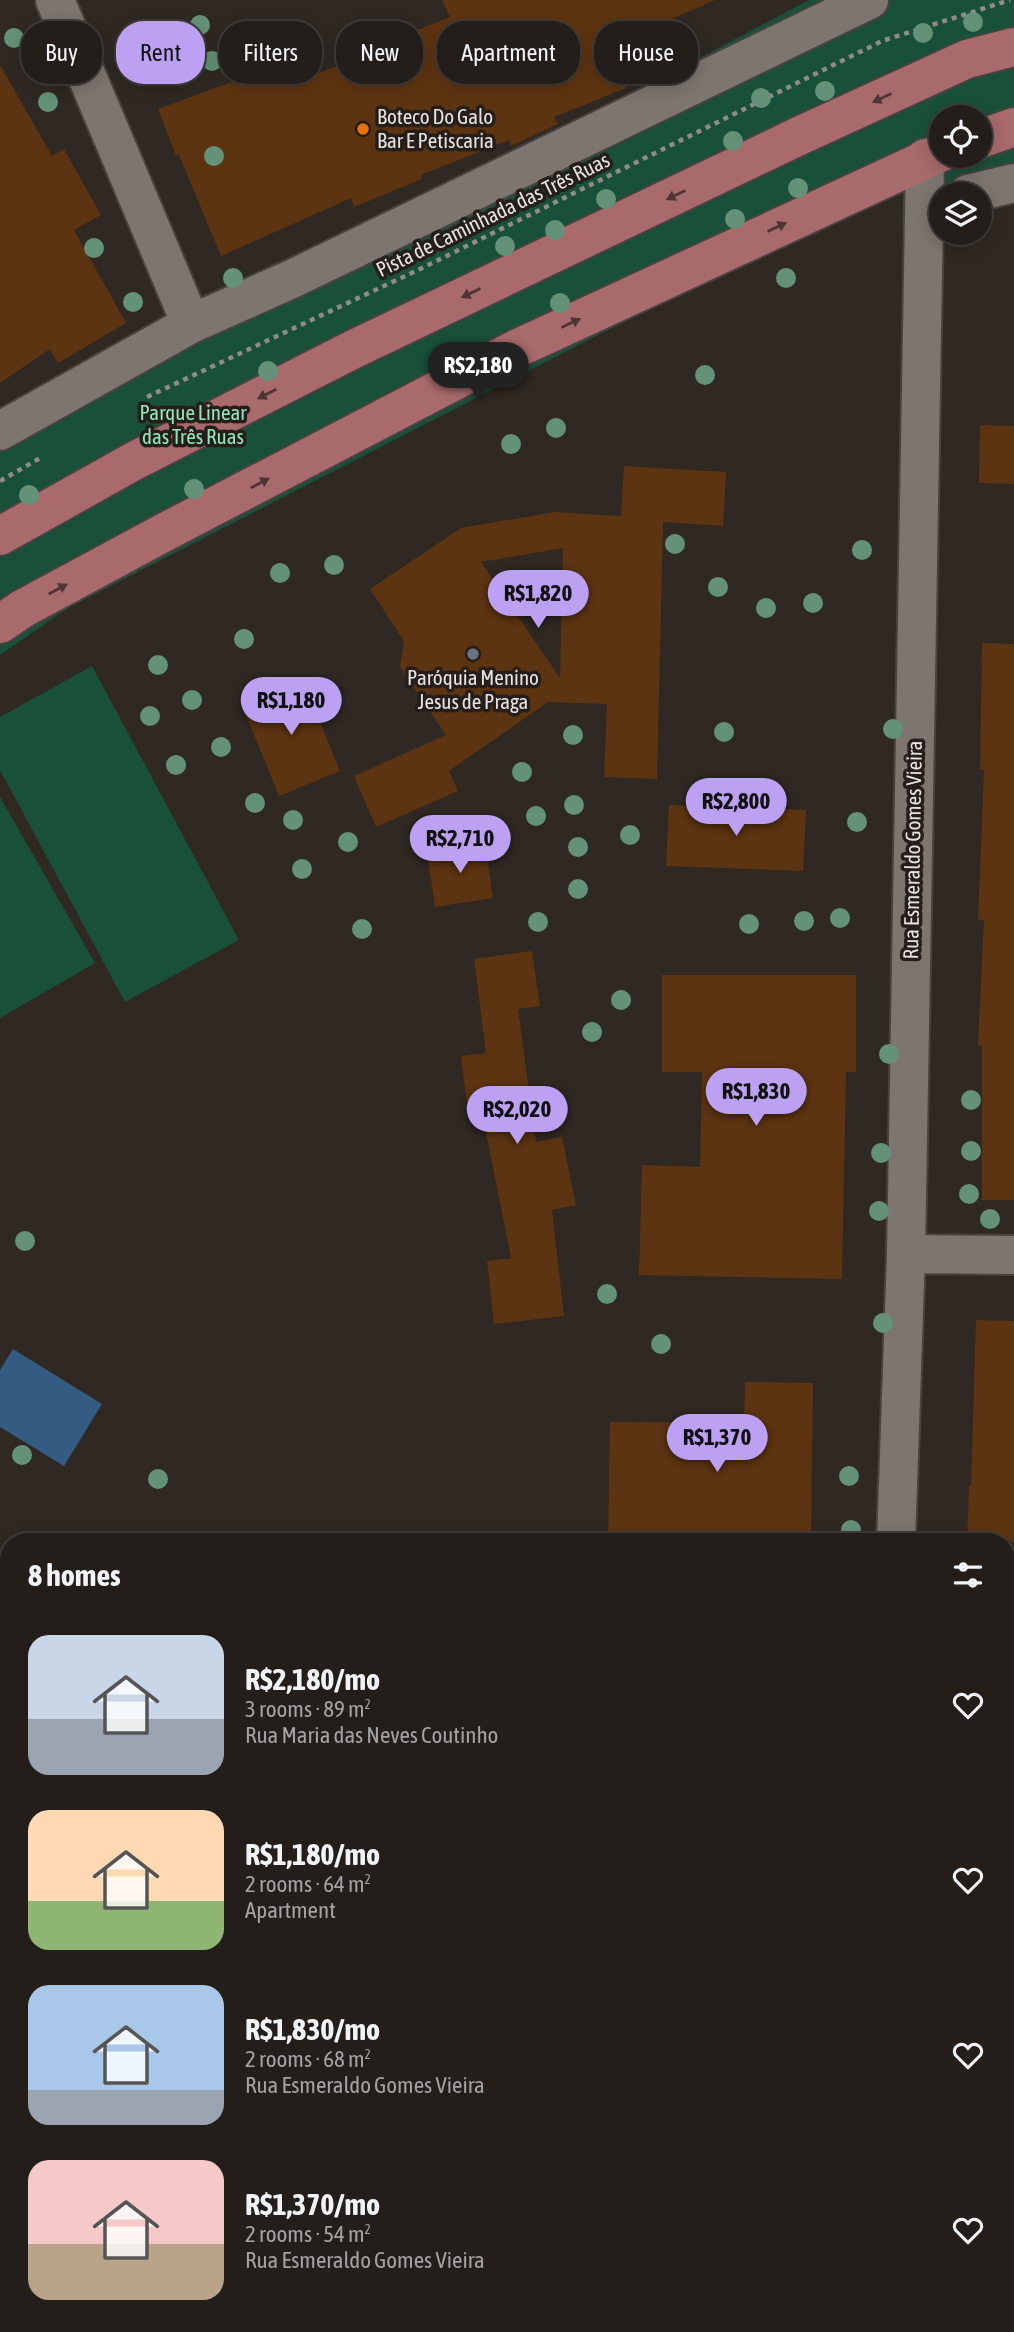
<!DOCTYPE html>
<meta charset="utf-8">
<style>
:root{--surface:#231e1a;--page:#2b2723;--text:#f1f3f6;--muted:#a3a2a2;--line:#403c39;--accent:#bca0f2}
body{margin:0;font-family:"Asap Condensed",sans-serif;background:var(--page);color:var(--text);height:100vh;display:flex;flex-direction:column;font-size:26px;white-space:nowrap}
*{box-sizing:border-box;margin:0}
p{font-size:23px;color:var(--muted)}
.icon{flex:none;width:38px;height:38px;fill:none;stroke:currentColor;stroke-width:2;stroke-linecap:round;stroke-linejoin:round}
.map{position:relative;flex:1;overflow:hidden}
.side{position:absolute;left:0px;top:1533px;width:1015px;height:800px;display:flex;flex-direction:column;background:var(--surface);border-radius:28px 28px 0 0;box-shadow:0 4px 18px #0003,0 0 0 2px var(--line)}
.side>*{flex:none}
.banner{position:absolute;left:21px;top:21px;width:973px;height:63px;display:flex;gap:14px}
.fabs{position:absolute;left:929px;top:105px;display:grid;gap:14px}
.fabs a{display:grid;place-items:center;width:63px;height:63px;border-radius:50%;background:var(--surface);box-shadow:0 4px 18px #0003,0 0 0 2px var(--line);font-size:35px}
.price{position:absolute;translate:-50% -60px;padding:0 16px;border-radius:24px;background:var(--accent);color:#111;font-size:23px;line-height:46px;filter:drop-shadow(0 2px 4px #0008)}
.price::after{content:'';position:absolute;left:50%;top:42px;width:21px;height:16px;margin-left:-10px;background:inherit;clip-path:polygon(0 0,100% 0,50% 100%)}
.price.selected{background:#222;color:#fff}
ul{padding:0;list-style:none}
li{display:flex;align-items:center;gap:21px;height:175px;padding:0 28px}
li span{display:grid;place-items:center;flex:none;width:196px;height:140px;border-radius:21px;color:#555}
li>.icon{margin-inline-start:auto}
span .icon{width:84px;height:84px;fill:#fffc;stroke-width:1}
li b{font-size:30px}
h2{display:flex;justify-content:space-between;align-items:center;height:84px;padding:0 28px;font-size:30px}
.chip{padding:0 24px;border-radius:28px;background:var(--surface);box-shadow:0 4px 18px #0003,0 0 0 2px var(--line);font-size:24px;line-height:63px}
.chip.selected{background:var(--accent);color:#111}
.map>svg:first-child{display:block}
.green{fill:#195039;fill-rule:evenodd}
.water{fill:#345b81}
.building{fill:#5d3411;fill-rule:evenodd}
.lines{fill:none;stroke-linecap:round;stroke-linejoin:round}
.minor-casing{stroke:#494340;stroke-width:42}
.major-casing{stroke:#494340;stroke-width:42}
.path{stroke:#908b87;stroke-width:4.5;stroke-dasharray:5 5;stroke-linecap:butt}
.minor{stroke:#7d7570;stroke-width:38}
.major{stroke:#a86a6c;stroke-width:38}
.tree{fill:#649278}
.oneway{fill:#4c3533}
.food-dot{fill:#e8710a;stroke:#251e1a;stroke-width:2.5}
.worship-dot{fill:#6b7280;stroke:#251e1a;stroke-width:2.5}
.labels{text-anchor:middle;stroke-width:7;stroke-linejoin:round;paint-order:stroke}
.poi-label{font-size:21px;fill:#e7e3e0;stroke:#251e1a;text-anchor:start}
.street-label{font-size:21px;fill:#e7e3e0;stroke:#251e1a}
.park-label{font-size:21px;fill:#8fe8bd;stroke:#251e1a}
</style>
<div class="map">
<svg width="1014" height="2332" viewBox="0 0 1014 2332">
<rect width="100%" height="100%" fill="#2f2823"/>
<path class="green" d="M809 0H1014V199L980 194H942L941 213 902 221 904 187 812 225 68 608 0 655V413L576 123ZM942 117H980V156H942Z
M92 666 239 940 125 1002 0 770V717Z
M0 797 95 963 0 1018Z
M0 1847 9 1853V1919L0 1934Z
M90 2324H261L271 2332H88Z"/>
<path class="water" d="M13 1349 102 1404 64 1466 0 1427V1370Z"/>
<path class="building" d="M442 0H715L609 46 626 88 554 117 558 124 511 146 509 140 421 175 422 179 354 207 351 198 221 256 179 155 176 156 158 109 234 81 231 76 287 52 299 81 377 50 375 47 450 17Z
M0 65 52 156 64 149 101 215 74 230 126 323 58 363 50 349 0 383Z
M980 425 1014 426V484L979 483Z
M624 466 726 472 723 526 663 522 657 779 604 777 607 704 548 702 449 771 458 791 376 827 354 776 446 735 400 667 404 641 370 589 461 528 554 512 621 516ZM563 548 560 678 481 562Z
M982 643 1014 644V1200H982V1045H978L984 920H978L984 770H980Z
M302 678 340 771 279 796 241 703Z
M669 805 806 810 803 871 666 866Z
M485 843 493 898 435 907 427 852Z
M532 951 540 1006 518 1009 536 1142 562 1137 576 1205 552 1210 564 1316 494 1324 487 1261 511 1258 483 1118 469 1120 461 1056 486 1053 474 959Z
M662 975H856V1072H846L842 1279 639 1275 642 1165 700 1167 702 1072H662Z
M976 1320 1014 1321V1542H967L969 1486H971Z
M745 1382 813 1383 811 1542H608L610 1422 744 1423Z"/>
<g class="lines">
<g class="minor-casing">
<path id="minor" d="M55 0 191 324
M968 194 1014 183
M0 431 191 324 294 278 869 0
M906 1254 1014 1255
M896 1542 906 1254 925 158
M1006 1668 1014 1669
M0 2005 9 2002
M0 2090 8 2064
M332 2324 341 2332
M29 2332 31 2324
M380 2332 382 2324
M878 2332 879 2324"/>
</g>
<g class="major-casing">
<path id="major" d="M980 139 1014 127
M0 536 134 461 354 349 799 136 967 59 1014 47
M0 624 22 609 163 533 516 349 942 152"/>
</g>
<path class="path" d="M147 397 418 270 882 41 1010 0
M0 481 42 457"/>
<use href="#minor" class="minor"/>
<use href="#major" class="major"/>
</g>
<g class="tree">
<circle cx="973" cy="22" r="10"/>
<circle cx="200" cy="25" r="10"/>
<circle cx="923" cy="33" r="10"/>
<circle cx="255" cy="35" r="10"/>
<circle cx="14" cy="38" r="10"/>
<circle cx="163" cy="55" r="10"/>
<circle cx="212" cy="61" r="10"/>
<circle cx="825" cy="91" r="10"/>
<circle cx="761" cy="98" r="10"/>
<circle cx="48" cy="102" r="10"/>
<circle cx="733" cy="141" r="10"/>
<circle cx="214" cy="156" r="10"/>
<circle cx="798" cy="188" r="10"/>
<circle cx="606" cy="199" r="10"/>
<circle cx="735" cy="219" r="10"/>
<circle cx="555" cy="230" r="10"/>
<circle cx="505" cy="246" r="10"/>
<circle cx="94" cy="248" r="10"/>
<circle cx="233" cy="278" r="10"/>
<circle cx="786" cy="278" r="10"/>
<circle cx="133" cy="302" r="10"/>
<circle cx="560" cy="303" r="10"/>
<circle cx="268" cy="371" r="10"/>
<circle cx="705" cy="375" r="10"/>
<circle cx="556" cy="428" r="10"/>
<circle cx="511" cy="444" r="10"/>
<circle cx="194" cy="489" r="10"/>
<circle cx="29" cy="495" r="10"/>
<circle cx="675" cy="544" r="10"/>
<circle cx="862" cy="550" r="10"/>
<circle cx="334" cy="565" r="10"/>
<circle cx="280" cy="573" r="10"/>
<circle cx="718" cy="587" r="10"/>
<circle cx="813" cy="603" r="10"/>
<circle cx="766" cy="608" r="10"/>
<circle cx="244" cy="639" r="10"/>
<circle cx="158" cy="665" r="10"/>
<circle cx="192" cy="700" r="10"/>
<circle cx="150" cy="716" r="10"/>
<circle cx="893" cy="729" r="10"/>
<circle cx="724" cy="732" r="10"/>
<circle cx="573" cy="735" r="10"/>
<circle cx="221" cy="747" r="10"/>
<circle cx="176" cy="765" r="10"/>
<circle cx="522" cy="772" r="10"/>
<circle cx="255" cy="803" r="10"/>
<circle cx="574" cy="805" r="10"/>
<circle cx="536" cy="816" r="10"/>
<circle cx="293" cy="820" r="10"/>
<circle cx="857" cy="822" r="10"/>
<circle cx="630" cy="835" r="10"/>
<circle cx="348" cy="842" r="10"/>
<circle cx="578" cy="847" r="10"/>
<circle cx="302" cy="869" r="10"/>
<circle cx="578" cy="889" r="10"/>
<circle cx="840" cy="918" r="10"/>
<circle cx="804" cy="921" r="10"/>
<circle cx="538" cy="922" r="10"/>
<circle cx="749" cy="924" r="10"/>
<circle cx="362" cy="929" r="10"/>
<circle cx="621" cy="1000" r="10"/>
<circle cx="592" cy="1032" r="10"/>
<circle cx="889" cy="1054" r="10"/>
<circle cx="971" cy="1100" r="10"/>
<circle cx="971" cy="1151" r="10"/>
<circle cx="881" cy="1153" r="10"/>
<circle cx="969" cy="1194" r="10"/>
<circle cx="879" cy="1211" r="10"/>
<circle cx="990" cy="1219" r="10"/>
<circle cx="25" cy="1241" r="10"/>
<circle cx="607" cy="1294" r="10"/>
<circle cx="883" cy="1323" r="10"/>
<circle cx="661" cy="1344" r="10"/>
<circle cx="22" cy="1455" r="10"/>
<circle cx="849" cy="1476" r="10"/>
<circle cx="158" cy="1479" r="10"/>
<circle cx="851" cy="1530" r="10"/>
</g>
<defs><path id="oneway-solid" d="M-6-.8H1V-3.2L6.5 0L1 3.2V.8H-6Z" transform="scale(1.75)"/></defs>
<g class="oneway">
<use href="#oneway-solid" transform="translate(882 98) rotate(155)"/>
<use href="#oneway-solid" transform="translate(676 195) rotate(154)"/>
<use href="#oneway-solid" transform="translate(777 227) rotate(-25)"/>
<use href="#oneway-solid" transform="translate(471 293) rotate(154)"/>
<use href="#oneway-solid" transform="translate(571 323) rotate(-25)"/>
<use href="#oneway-solid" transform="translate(267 394) rotate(153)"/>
<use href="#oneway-solid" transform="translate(260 483) rotate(-28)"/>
<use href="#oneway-solid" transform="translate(58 589) rotate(-28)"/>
</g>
<circle class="food-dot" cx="363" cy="129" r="7"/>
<circle class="worship-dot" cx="473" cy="654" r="7"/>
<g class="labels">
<g class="poi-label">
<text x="377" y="124">Boteco Do Galo<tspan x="377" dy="24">Bar E Petiscaria</tspan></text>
<text x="473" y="685" text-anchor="middle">Paróquia Menino<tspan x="473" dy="24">Jesus de Praga</tspan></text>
</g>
<g class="street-label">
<text transform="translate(493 215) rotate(-26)" y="7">Pista de Caminhada das Três Ruas</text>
<text transform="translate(913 850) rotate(-89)" y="7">Rua Esmeraldo Gomes Vieira</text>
</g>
<g class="park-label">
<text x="193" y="420">Parque Linear<tspan x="193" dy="24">das Três Ruas</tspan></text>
</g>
</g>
</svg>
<div class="fabs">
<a><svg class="icon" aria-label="locate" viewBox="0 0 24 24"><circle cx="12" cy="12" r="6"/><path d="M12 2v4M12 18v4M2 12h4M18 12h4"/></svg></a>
<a><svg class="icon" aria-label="layers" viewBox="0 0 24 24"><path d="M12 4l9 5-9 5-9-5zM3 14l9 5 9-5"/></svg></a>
</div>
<b class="price selected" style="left:478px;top:402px">R$2,180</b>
<b class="price" style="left:538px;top:630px">R$1,820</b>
<b class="price" style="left:291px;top:737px">R$1,180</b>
<b class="price" style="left:736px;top:838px">R$2,800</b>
<b class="price" style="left:460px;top:875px">R$2,710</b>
<b class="price" style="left:756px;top:1128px">R$1,830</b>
<b class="price" style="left:517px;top:1146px">R$2,020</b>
<b class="price" style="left:717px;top:1474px">R$1,370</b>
<div class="banner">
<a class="chip">Buy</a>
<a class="chip selected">Rent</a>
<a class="chip">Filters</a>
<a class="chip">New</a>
<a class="chip">Apartment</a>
<a class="chip">House</a>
</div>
<section class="side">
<h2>8 homes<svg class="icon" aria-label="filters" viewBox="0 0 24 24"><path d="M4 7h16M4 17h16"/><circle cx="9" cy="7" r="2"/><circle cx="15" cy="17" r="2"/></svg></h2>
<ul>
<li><span style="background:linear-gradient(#c9d6e8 60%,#9aa5b1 0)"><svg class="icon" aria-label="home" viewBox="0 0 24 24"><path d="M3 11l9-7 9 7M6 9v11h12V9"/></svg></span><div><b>R$2,180/mo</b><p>3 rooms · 89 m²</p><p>Rua Maria das Neves Coutinho</p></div><svg class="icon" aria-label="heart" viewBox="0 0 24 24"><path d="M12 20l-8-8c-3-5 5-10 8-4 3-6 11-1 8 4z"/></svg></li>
<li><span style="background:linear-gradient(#ffd9b3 65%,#8fb573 0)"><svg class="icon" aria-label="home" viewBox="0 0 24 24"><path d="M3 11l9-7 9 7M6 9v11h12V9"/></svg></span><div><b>R$1,180/mo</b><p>2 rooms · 64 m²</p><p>Apartment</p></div><svg class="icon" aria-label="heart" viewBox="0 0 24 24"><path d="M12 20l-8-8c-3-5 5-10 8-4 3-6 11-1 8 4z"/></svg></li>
<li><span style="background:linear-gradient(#a9c7e8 75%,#9aa5b1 0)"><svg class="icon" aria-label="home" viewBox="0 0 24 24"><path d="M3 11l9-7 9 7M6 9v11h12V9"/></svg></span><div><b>R$1,830/mo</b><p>2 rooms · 68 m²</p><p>Rua Esmeraldo Gomes Vieira</p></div><svg class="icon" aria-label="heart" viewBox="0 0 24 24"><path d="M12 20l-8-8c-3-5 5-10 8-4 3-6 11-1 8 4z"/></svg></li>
<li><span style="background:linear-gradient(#f6c9c9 60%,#b9a48a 0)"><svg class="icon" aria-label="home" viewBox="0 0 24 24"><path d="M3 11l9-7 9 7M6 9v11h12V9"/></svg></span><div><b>R$1,370/mo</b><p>2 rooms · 54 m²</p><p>Rua Esmeraldo Gomes Vieira</p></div><svg class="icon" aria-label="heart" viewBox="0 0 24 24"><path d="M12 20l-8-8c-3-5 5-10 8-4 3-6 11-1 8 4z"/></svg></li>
</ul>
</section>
</div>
